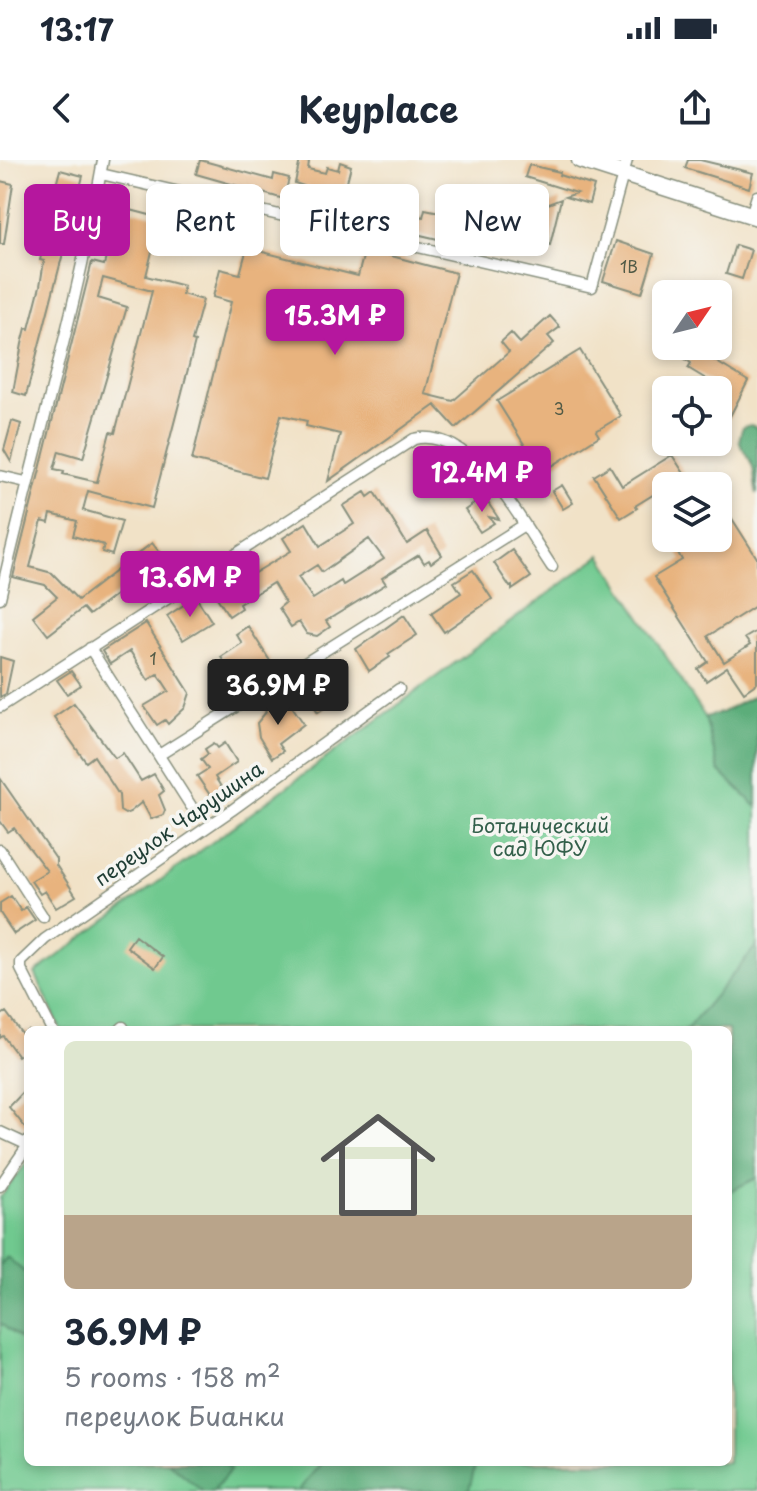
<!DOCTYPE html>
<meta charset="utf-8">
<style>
:root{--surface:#fff;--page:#f2f2f3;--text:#1f2937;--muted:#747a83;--line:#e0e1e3;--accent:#b5179e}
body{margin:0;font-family:"Playpen Sans",sans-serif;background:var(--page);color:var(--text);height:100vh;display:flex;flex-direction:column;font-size:30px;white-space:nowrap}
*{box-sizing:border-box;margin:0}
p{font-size:26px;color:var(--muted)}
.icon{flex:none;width:44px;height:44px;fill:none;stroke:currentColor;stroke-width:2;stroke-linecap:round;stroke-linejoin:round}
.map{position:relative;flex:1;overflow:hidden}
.sheet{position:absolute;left:24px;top:866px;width:708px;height:440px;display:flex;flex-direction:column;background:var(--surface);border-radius:12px;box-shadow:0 4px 12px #0003}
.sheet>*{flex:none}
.banner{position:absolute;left:24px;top:24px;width:710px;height:72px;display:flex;gap:16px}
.needle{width:52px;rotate:55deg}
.fabs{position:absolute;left:652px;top:120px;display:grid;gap:16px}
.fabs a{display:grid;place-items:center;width:80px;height:80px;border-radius:12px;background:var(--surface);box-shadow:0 4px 12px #0003;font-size:40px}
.price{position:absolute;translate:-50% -68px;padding:0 18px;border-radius:8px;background:var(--accent);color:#fff;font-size:26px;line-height:52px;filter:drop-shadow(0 2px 4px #0008)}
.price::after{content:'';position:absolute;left:50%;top:48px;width:24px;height:18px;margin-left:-12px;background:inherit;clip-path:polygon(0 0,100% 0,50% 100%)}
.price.on{background:#222;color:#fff}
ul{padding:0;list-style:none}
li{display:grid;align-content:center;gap:16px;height:424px;padding:0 40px}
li+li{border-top:2px solid var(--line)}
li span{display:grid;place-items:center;height:248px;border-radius:12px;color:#555}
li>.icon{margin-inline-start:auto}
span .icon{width:144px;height:144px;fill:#fffc;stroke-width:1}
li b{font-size:34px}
.chip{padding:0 28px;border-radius:12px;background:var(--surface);box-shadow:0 4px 12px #0003;font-size:28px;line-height:72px}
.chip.on{background:var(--accent);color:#fff}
.status{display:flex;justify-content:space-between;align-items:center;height:56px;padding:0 40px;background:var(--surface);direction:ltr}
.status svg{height:22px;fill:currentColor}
header{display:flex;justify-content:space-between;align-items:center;height:104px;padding:0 40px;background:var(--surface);font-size:36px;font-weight:700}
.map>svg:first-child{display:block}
.green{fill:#70c98f;stroke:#488362;stroke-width:2}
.forest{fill:#5cad7a;stroke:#3e7557;stroke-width:2}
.building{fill:#e8b37e;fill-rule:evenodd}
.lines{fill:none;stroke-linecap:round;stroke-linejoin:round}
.street-casing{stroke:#88907e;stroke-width:13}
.primary-casing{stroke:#88907e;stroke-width:19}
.street{stroke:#fff;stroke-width:10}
.primary{stroke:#fff;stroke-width:16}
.labels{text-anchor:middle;stroke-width:7;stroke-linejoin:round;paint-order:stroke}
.number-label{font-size:16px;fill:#515a46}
.street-label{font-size:20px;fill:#1f3d34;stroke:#f6f6f2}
.park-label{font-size:20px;fill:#33604b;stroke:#f6f6f2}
</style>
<div class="status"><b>13:17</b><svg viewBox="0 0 49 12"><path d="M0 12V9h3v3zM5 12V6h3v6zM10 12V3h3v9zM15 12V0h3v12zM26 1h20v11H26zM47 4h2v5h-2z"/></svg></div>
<header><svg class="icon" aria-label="back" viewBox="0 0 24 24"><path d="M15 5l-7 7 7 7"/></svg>Keyplace<svg class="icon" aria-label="share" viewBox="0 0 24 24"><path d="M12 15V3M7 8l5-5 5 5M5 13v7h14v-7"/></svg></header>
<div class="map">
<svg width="757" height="1331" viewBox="0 0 757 1331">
<rect width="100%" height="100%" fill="#f6f6f2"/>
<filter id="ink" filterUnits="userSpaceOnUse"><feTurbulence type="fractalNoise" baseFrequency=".0125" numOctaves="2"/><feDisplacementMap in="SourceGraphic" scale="16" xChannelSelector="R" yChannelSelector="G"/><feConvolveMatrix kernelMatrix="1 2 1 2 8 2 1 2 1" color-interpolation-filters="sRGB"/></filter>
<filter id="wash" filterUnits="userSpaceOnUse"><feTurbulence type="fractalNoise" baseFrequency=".006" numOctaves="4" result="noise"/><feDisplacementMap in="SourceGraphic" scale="32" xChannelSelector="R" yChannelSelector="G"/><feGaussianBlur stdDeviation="1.8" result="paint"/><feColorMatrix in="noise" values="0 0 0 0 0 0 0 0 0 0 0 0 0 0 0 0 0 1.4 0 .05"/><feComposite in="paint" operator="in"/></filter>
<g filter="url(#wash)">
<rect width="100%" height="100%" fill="#f1e2c7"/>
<path class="green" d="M601 395 705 557 719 611 757 647V1331H0V1038L28 1001V1302H728V870H61L35 813Z"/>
<path class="forest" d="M751 265 757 268V334C754 326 755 317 753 308 748 289 733 289 743 267Z
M757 534V647L719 611 705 557 721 553Z
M757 785V1018L728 1032V870H686Z
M7 1097 28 1115V1186L0 1163V1105Z
M168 1302H223L231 1309 213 1331H203Z
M322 1302H476L469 1330 465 1331H298Z"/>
<g id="blocks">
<path class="building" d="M200 0 273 20 274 14 289 18 284 39 196 14Z
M300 0 309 2 308 9 325 13 327 7 338 10 340 2 351 6 344 33 329 28 327 34 295 23Z
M688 0H700L753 13 749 28 685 8Z
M529 5 560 12 559 15 594 26 589 44 565 37 577 33 525 17Z
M60 10 83 16 26 236 13 232 22 184 26 168 29 169 40 126 44 101 40 100 47 72 32 68 35 57 54 62 61 34 54 33Z
M0 21 13 24 4 84H0Z
M382 29 395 32 391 51 367 45 370 30 381 33Z
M561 39 550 85 512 73 516 61 542 68 537 58 540 47Z
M480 45 493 48 486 72 474 68Z
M119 47 165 59 167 55 188 61 184 75 158 67 146 116 184 126 182 134 203 140 192 181 195 182 152 348 88 331 83 350 122 361 112 395 102 392 104 385 73 376 77 361 51 354 49 363 42 361 30 407 52 413 78 440 152 383 164 398 89 455 83 448 48 475 33 456 57 437 45 425 13 417 92 102 104 105ZM103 118 152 131 115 273 110 272 97 322 63 314 64 311 54 309 59 291 83 298 127 147 98 138Z
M425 49 459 56 455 83 416 74 415 76 401 73 406 53 423 57Z
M616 81 654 94 642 133 603 121Z
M735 85 751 90 742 119 726 114Z
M247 88 358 116 365 89 456 113 425 234 453 241 509 192 501 182 511 173 520 183 550 156 560 167 548 176 554 183 456 268 435 245 328 321 340 274 306 266 307 261 281 255 265 318 192 300 231 142 213 137 220 109 240 114Z
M666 186H714L721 190 715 201 748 221 725 266 718 261V230L708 227 711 222 688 208 691 203Z
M580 190 621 256 596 271 599 276 552 306 549 301 535 310 524 291 527 289 497 241Z
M12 261 21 264 11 302 4 290Z
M672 295 685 315 635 346 637 348 621 358 594 316 610 306 622 326Z
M562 325 573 343 563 349 552 331Z
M365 332 368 337 375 332 407 384 427 371 442 395 431 403 429 400 424 403 419 395 382 418 386 424 326 461 330 467 317 476 307 474 299 462 291 467 279 448 285 443 273 423 239 444 241 448 229 456 216 436 291 391 283 378 306 363 320 386 354 364 343 346ZM369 379 384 399 343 425 341 421 313 439 298 417 317 405 322 412Z
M484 337 499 359 489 357 494 363 480 372 465 350Z
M731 357 757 398V445L708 476 724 502 750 485 745 478 757 471V523L744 532 727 507 706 521 698 509 708 502 654 417 682 400 677 391 697 378H718V365Z
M512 390 531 417 512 430V426L510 427 494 403Z
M473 410 492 439 444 472 431 453 461 433 454 422Z
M196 437 212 462 183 480 167 456Z
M404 455 417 475 388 494 390 497 369 511 356 489Z
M146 463 190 533 185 548 168 564 165 560 157 565 144 546 169 531 158 514 148 520 130 491 110 504 102 491Z
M248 466 270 501 237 522 221 497 242 483 236 474Z
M0 497 13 501 6 534 0 537Z
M71 511 81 525 67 534 57 520Z
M321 516 336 540 318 552 302 528Z
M289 542 304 564 278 584 283 591 272 598 259 577 257 563 266 552 265 550 275 543 277 546Z
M74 543 115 598 123 593 141 621 154 614 164 631 159 635 165 650 163 655 151 659 142 642 130 652 125 654 120 651 119 635 94 596 86 602 54 557Z
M214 583 218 588 225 583 237 602 215 617 223 630 212 638 197 616 208 609 201 599 208 594 205 589Z
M0 618 56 699V705L76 736 56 748 45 731 40 734 31 721 47 711 14 668 8 672 0 661Z
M11 736 21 751 26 747 35 760 14 774 0 753V743Z
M135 776 163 797 155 808 127 787Z
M6 852 22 874 28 870V889L18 896 3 876 0 878V856Z
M28 927V971L9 947Z"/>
</g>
</g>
<g filter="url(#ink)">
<use href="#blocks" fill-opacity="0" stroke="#88907e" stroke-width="2"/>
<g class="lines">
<g class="street-casing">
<path id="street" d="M101 14 592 127 627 0
M751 55 757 36
M0 316 26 322
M0 438C33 292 77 148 103 0
M90 488 191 646
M0 547 414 279C473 266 524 366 552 407
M159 595 524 365
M0 690 43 757
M52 870 21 809V802L45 779 232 650 399 529
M120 870 123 867
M0 972 28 985
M0 1026 28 985"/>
</g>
<g class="primary-casing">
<path id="primary" d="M580 0 757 57"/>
</g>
<use href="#street" class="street"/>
<use href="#primary" class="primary"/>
</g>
</g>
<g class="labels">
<g class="number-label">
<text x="629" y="113">1В</text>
<text x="559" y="255">3</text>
<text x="153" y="505">1</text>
</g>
<g class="street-label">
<text transform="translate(179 664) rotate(-35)" y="7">переулок Чарушина</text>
</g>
<g class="park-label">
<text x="540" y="673">Ботанический<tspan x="540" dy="23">сад ЮФУ</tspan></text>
</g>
</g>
</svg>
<div class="fabs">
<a><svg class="needle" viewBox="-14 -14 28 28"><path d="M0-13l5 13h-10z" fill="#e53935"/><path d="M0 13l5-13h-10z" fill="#747a83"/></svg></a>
<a><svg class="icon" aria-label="locate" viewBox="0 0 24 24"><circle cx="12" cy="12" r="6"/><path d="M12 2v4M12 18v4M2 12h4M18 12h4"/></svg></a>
<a><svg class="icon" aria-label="layers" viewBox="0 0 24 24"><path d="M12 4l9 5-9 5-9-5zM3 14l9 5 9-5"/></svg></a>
</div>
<b class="price" style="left:335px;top:197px">15.3M ₽</b>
<b class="price" style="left:482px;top:354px">12.4M ₽</b>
<b class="price" style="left:190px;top:459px">13.6M ₽</b>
<b class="price on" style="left:278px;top:567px">36.9M ₽</b>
<div class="banner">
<a class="chip on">Buy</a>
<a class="chip">Rent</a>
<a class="chip">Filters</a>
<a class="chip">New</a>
</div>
<section class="sheet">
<ul>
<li><span style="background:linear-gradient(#dfe7d0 70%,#b9a48a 0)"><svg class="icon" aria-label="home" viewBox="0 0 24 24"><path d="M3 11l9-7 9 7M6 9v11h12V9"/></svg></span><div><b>36.9M ₽</b><p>5 rooms · 158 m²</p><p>переулок Бианки</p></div></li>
</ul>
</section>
</div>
